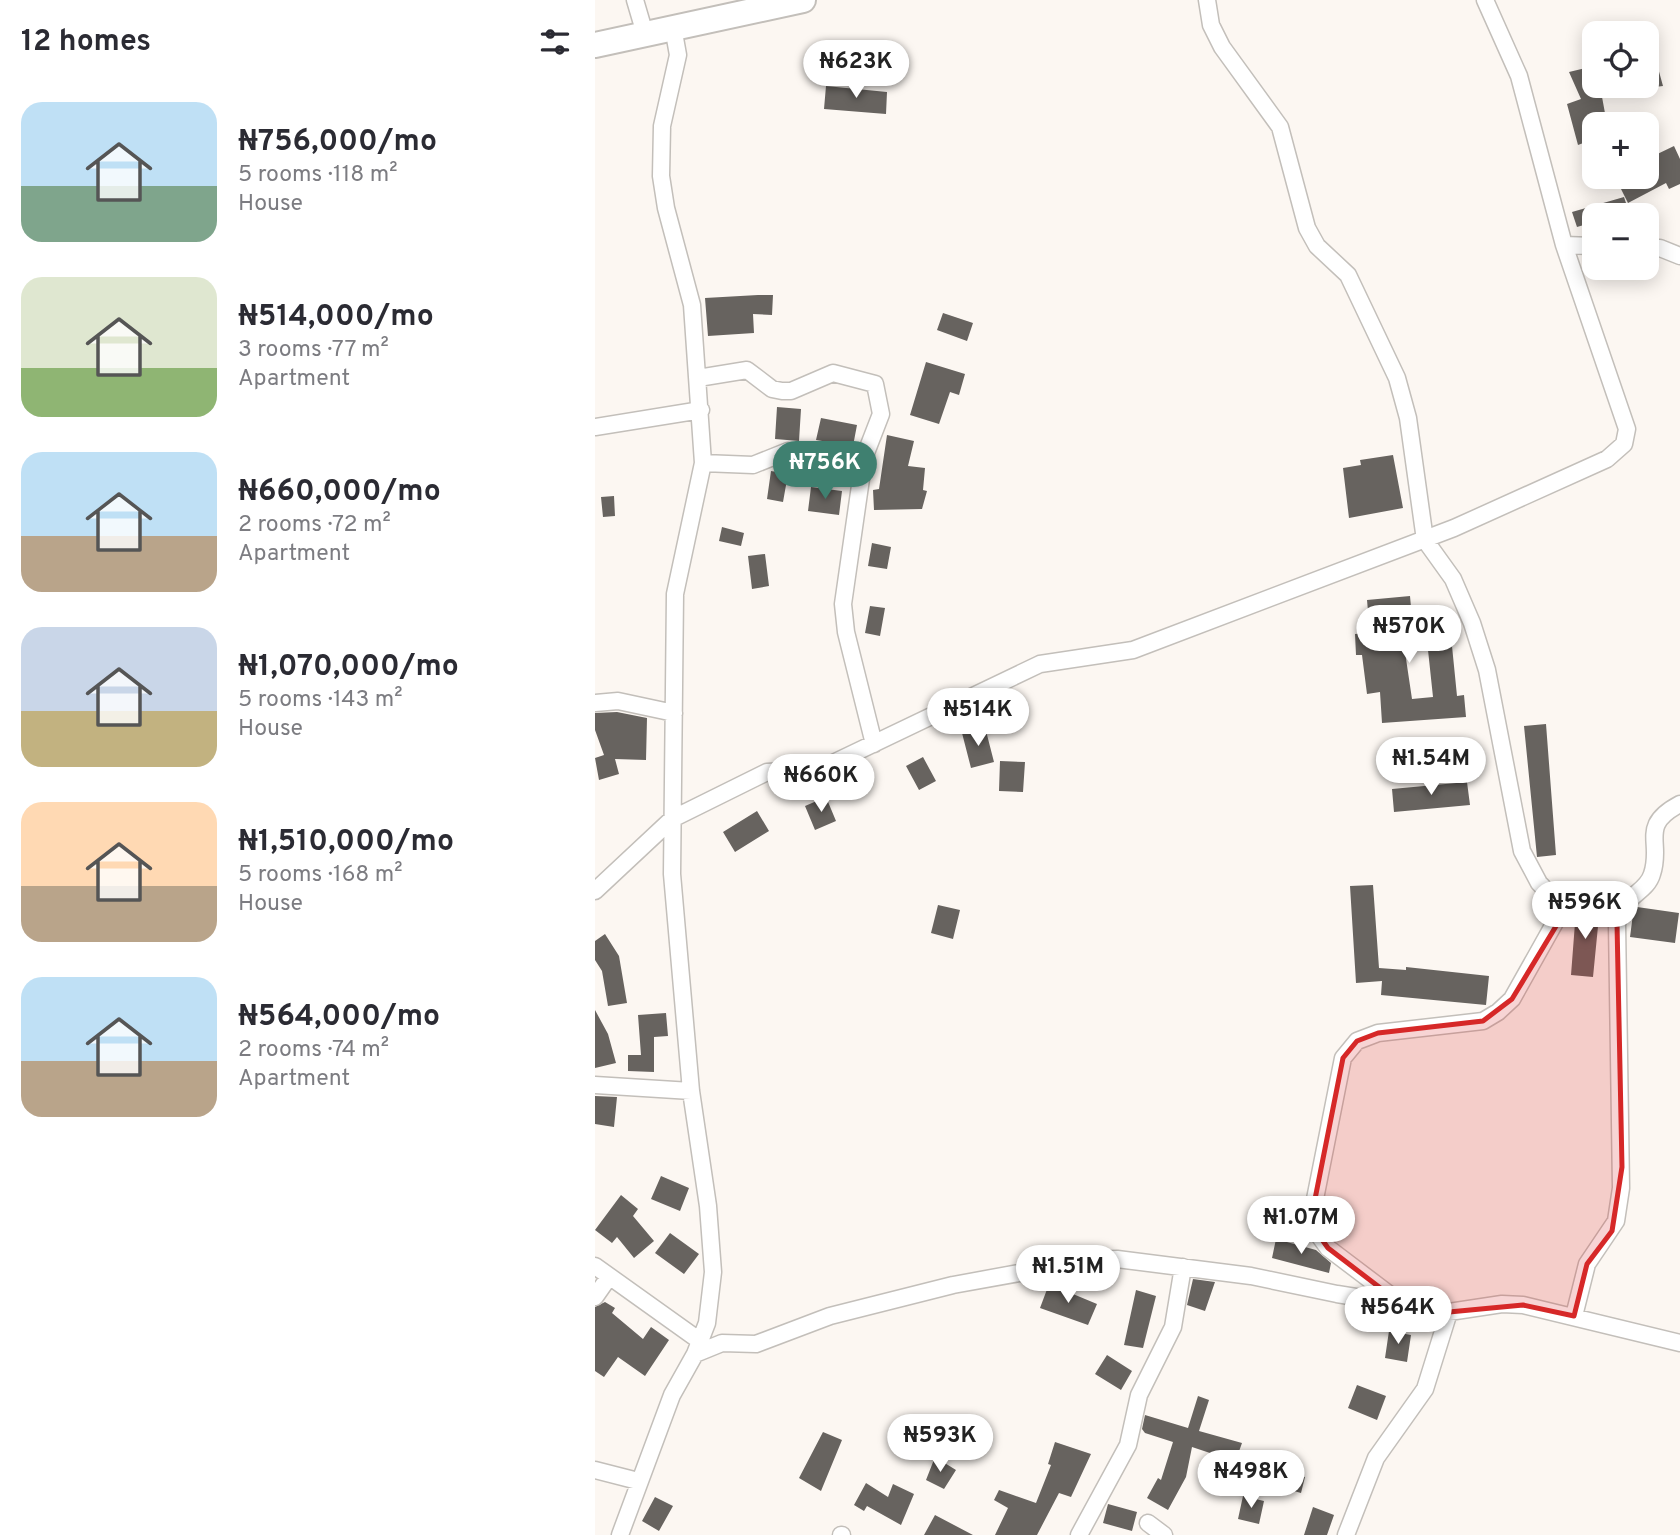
<!DOCTYPE html>
<meta charset="utf-8">
<style>
:root{--surface:#fff;--page:#f2f2f3;--text:#2b2b33;--muted:#7c7c81;--accent:#3f8070}
body{margin:0;font-family:Overpass,sans-serif;background:var(--page);color:var(--text);height:100vh;display:flex;flex-direction:column;font-size:26px;white-space:nowrap}
*{box-sizing:border-box;margin:0}
p{font-size:23px;color:var(--muted)}
.icon{flex:none;width:38px;height:38px;fill:none;stroke:currentColor;stroke-width:2;stroke-linecap:round;stroke-linejoin:round}
.map{position:relative;flex:1;overflow:hidden}
.drawer{display:flex;flex-direction:column;background:var(--surface);width:595px}
.drawer>*{flex:none}
.tools{position:absolute;left:987px;top:21px;display:grid;gap:14px}
.tools a{display:grid;place-items:center;width:77px;height:77px;border-radius:14px;background:var(--surface);box-shadow:0 4px 18px #0003;font-size:35px}
.price{position:absolute;translate:-50% -60px;padding:0 16px;border-radius:24px;background:#fff;color:#222;font-size:23px;line-height:46px;filter:drop-shadow(0 2px 4px #0008)}
.price::after{content:'';position:absolute;left:50%;top:42px;width:21px;height:16px;margin-left:-10px;background:inherit;clip-path:polygon(0 0,100% 0,50% 100%)}
.price.selected{background:var(--accent);color:#fff}
ul{padding:0;list-style:none}
li{display:flex;align-items:center;gap:21px;height:175px;padding:0 21px}
li span{display:grid;place-items:center;flex:none;width:196px;height:140px;border-radius:21px;color:#555}
li>.icon{margin-inline-start:auto}
span .icon{width:84px;height:84px;fill:#fffc;stroke-width:1}
li b{font-size:30px}
h2{display:flex;justify-content:space-between;align-items:center;height:84px;padding:0 21px;font-size:30px}
main{display:flex;flex:1;min-height:0}
.map>svg:first-child{display:block}
.building{fill:#67635f;fill-rule:evenodd}
.lines{fill:none;stroke-linecap:round;stroke-linejoin:round}
.street-casing{stroke:#c3bfba;stroke-width:19}
.primary-casing{stroke:#c3bfba;stroke-width:28}
.street{stroke:#fff;stroke-width:16}
.primary{stroke:#fff;stroke-width:24}
.marked{fill:#d62828;fill-opacity:0.2;stroke:#d62828;stroke-width:5;stroke-linejoin:round}
</style>
<main>
<section class="drawer">
<h2>12 homes<svg class="icon" aria-label="filters" viewBox="0 0 24 24"><path d="M4 7h16M4 17h16"/><circle cx="9" cy="7" r="2"/><circle cx="15" cy="17" r="2"/></svg></h2>
<ul>
<li><span style="background:linear-gradient(#bfe0f5 60%,#7fa58c 0)"><svg class="icon" aria-label="home" viewBox="0 0 24 24"><path d="M3 11l9-7 9 7M6 9v11h12V9"/></svg></span><div><b>₦756,000/mo</b><p>5 rooms · 118 m²</p><p>House</p></div></li>
<li><span style="background:linear-gradient(#dfe7d0 65%,#8fb573 0)"><svg class="icon" aria-label="home" viewBox="0 0 24 24"><path d="M3 11l9-7 9 7M6 9v11h12V9"/></svg></span><div><b>₦514,000/mo</b><p>3 rooms · 77 m²</p><p>Apartment</p></div></li>
<li><span style="background:linear-gradient(#bfe0f5 60%,#b9a48a 0)"><svg class="icon" aria-label="home" viewBox="0 0 24 24"><path d="M3 11l9-7 9 7M6 9v11h12V9"/></svg></span><div><b>₦660,000/mo</b><p>2 rooms · 72 m²</p><p>Apartment</p></div></li>
<li><span style="background:linear-gradient(#c9d6e8 60%,#c2b280 0)"><svg class="icon" aria-label="home" viewBox="0 0 24 24"><path d="M3 11l9-7 9 7M6 9v11h12V9"/></svg></span><div><b>₦1,070,000/mo</b><p>5 rooms · 143 m²</p><p>House</p></div></li>
<li><span style="background:linear-gradient(#ffd9b3 60%,#b9a48a 0)"><svg class="icon" aria-label="home" viewBox="0 0 24 24"><path d="M3 11l9-7 9 7M6 9v11h12V9"/></svg></span><div><b>₦1,510,000/mo</b><p>5 rooms · 168 m²</p><p>House</p></div></li>
<li><span style="background:linear-gradient(#bfe0f5 60%,#b9a48a 0)"><svg class="icon" aria-label="home" viewBox="0 0 24 24"><path d="M3 11l9-7 9 7M6 9v11h12V9"/></svg></span><div><b>₦564,000/mo</b><p>2 rooms · 74 m²</p><p>Apartment</p></div></li>
</ul>
</section>
<div class="map">
<svg width="1085" height="1535" viewBox="0 0 1085 1535">
<rect width="100%" height="100%" fill="#fcf7f2"/>
<path class="building" d="M1052 39H1055L1068 86 1052 88Z
M999 66V86H1005L1012 124H999V139L983 145 972 104 986 99 974 72Z
M231 86 292 92 291 114 229 109Z
M1079 146 1085 159V184L1074 189 1071 183 1033 203 1020 177H1052V159Z
M1029 197 1034 212 999 215V222L982 227 977 212Z
M163 295H178L177 315 158 314 159 333 113 336 110 298Z
M348 313 378 323 372 341 342 330Z
M331 362 370 374 364 395 355 392 344 424 315 415Z
M182 407 206 409 204 441 180 439Z
M226 418 262 425 258 446 221 440Z
M292 435 319 441 313 466 330 468 328 490 332 491 327 509 279 510 278 490 284 489Z
M798 455 808 508 754 518 748 468 766 465 765 460Z
M176 471 193 474 188 502 172 499Z
M216 487 247 491 244 515 213 511Z
M19 496 20 516 8 517 6 497Z
M127 527 149 533 146 546 124 541Z
M277 543 296 547 292 569 273 566Z
M170 554 174 586 157 589 153 556Z
M815 596 818 629 855 626 862 696 869 695 871 717 787 723 785 692 772 694 767 655H761L760 634 775 633 772 600ZM833 650 838 697 817 699 810 652Z
M275 606 290 608 285 636 270 633Z
M22 712 52 718 51 760 20 759 24 774 4 780 0 758 9 755 0 730V713Z
M951 724 961 855 942 857 929 726Z
M390 727 399 762 376 768 367 733Z
M328 757 341 781 324 790 311 766Z
M405 761 430 762 428 792 404 791Z
M872 782 875 805 799 812 797 789Z
M231 797 241 821 220 830 210 806Z
M162 811 174 831 140 852 128 832Z
M778 885 784 968 811 970V967L894 976 891 1005 786 995 787 981 761 983 755 886Z
M343 905 365 910 358 939 336 933Z
M993 905 1005 906 998 977 976 975 981 910Z
M1042 907 1084 913 1080 943 1035 937 1038 914Z
M10 934 24 956 32 1003 13 1006 7 971 0 960V941Z
M0 1010 13 1034 21 1063 0 1068Z
M71 1013 73 1036 59 1037V1072L33 1071V1055H46L43 1015Z
M0 1096 22 1097 19 1127 0 1124Z
M66 1176 94 1188 85 1211 56 1199Z
M26 1195 43 1209 38 1216 59 1241 39 1258 22 1237 17 1243 0 1230Z
M75 1233 104 1254 89 1274 60 1253Z
M681 1239 721 1250 736 1263 734 1273 677 1258Z
M598 1279 620 1282 610 1311 592 1305Z
M454 1284 502 1304 493 1325 445 1308Z
M541 1290 561 1296 548 1348 529 1345Z
M10 1302 20 1308 17 1313 48 1339 56 1327 74 1340 50 1376 23 1357 9 1377 0 1371V1307Z
M794 1331 816 1335 812 1362 790 1358Z
M512 1355 537 1371 526 1390 500 1374Z
M762 1385 791 1396 782 1420 753 1408Z
M603 1396 614 1400 604 1431 647 1443 636 1474 614 1466 618 1454 597 1447 591 1477 573 1510 552 1498 563 1478 566 1480 578 1442 550 1433 547 1429 550 1415 593 1428Z
M228 1432 247 1440 226 1491 204 1478Z
M460 1442 496 1454 476 1497 464 1493 442 1535H400L413 1508 399 1500 404 1490 441 1503 456 1465 453 1464Z
M340 1457 361 1470 349 1489 331 1480Z
M672 1467 710 1477 706 1493 668 1482Z
M271 1483 293 1497 298 1484 319 1494 306 1525 272 1506 269 1511 259 1505Z
M648 1496 669 1501 664 1524 643 1519Z
M60 1497 78 1506 64 1531 47 1521Z
M513 1504 542 1512 537 1531 508 1523Z
M718 1507 739 1515 732 1535H709Z
M340 1515 378 1535H329Z"/>
<g class="lines">
<g class="street-casing">
<path id="street" d="M40 0 50 34
M612 0 616 25 627 47 685 127 712 228 722 246 753 275 802 378 813 418 830 540 858 579 877 623 892 670 927 851 944 883 968 908
M969 245 999 246
M1052 248H1065L1085 256
M103 378 152 370 177 389 187 391H196L238 373 280 384 286 414 269 458 248 604 251 632 279 744
M0 427 106 410
M108 463 158 465 193 451 269 458
M0 703 23 701 79 713
M0 891 77 819 172 772 210 770 234 765 445 664 538 650 859 528 1012 459 1029 444 1032 429 969 245 924 76 890 0
M0 1085 96 1091
M0 1266 105 1341
M0 1297 14 1277
M803 1301 733 1248 723 1234 718 1209 748 1058 762 1041 783 1033 888 1021 903 1012 917 999 968 908C991 886 1004 895 1032 902
M979 1316 992 1264 1021 1221 1026 1188 1022 923C1025 916 1028 909 1032 903 1039 893 1053 888 1057 874 1068 842 1043 826 1085 804
M100 1354 127 1343 161 1344 235 1316 358 1285 496 1260 522 1259 656 1276 742 1294 854 1312 907 1304 928 1305 1085 1343
M0 1470 43 1481
M553 1523 569 1535
M25 1535 77 1395 100 1354 112 1323 118 1272 113 1206 96 1091 77 874 80 594 108 463 97 305 71 208 66 176 67 126 83 55 78 27
M246 1535H247
M484 1535 533 1445 544 1395 578 1327 588 1267
M751 1535 781 1458 830 1389 854 1312"/>
</g>
<g class="primary-casing">
<path id="primary" d="M0 45 208 0"/>
</g>
<use href="#street" class="street"/>
<use href="#primary" class="primary"/>
</g>
<path class="marked" d="M993 892 1032 902 1022 923 1027 1167 1017 1231 992 1264 979 1316 928 1305 854 1312 805 1303 733 1248 723 1234 718 1209 748 1058 762 1041 783 1033 888 1021 917 999 978 898Z"/>
</svg>
<div class="tools">
<a><svg class="icon" aria-label="locate" viewBox="0 0 24 24"><circle cx="12" cy="12" r="6"/><path d="M12 2v4M12 18v4M2 12h4M18 12h4"/></svg></a>
<a>+</a>
<a>−</a>
</div>
<b class="price" style="left:261px;top:100px">₦623K</b>
<b class="price selected" style="left:230px;top:501px">₦756K</b>
<b class="price" style="left:814px;top:665px">₦570K</b>
<b class="price" style="left:383px;top:748px">₦514K</b>
<b class="price" style="left:836px;top:797px">₦1.54M</b>
<b class="price" style="left:226px;top:814px">₦660K</b>
<b class="price" style="left:990px;top:941px">₦596K</b>
<b class="price" style="left:706px;top:1256px">₦1.07M</b>
<b class="price" style="left:473px;top:1305px">₦1.51M</b>
<b class="price" style="left:803px;top:1346px">₦564K</b>
<b class="price" style="left:345px;top:1474px">₦593K</b>
<b class="price" style="left:656px;top:1510px">₦498K</b>
</div>
</main>
